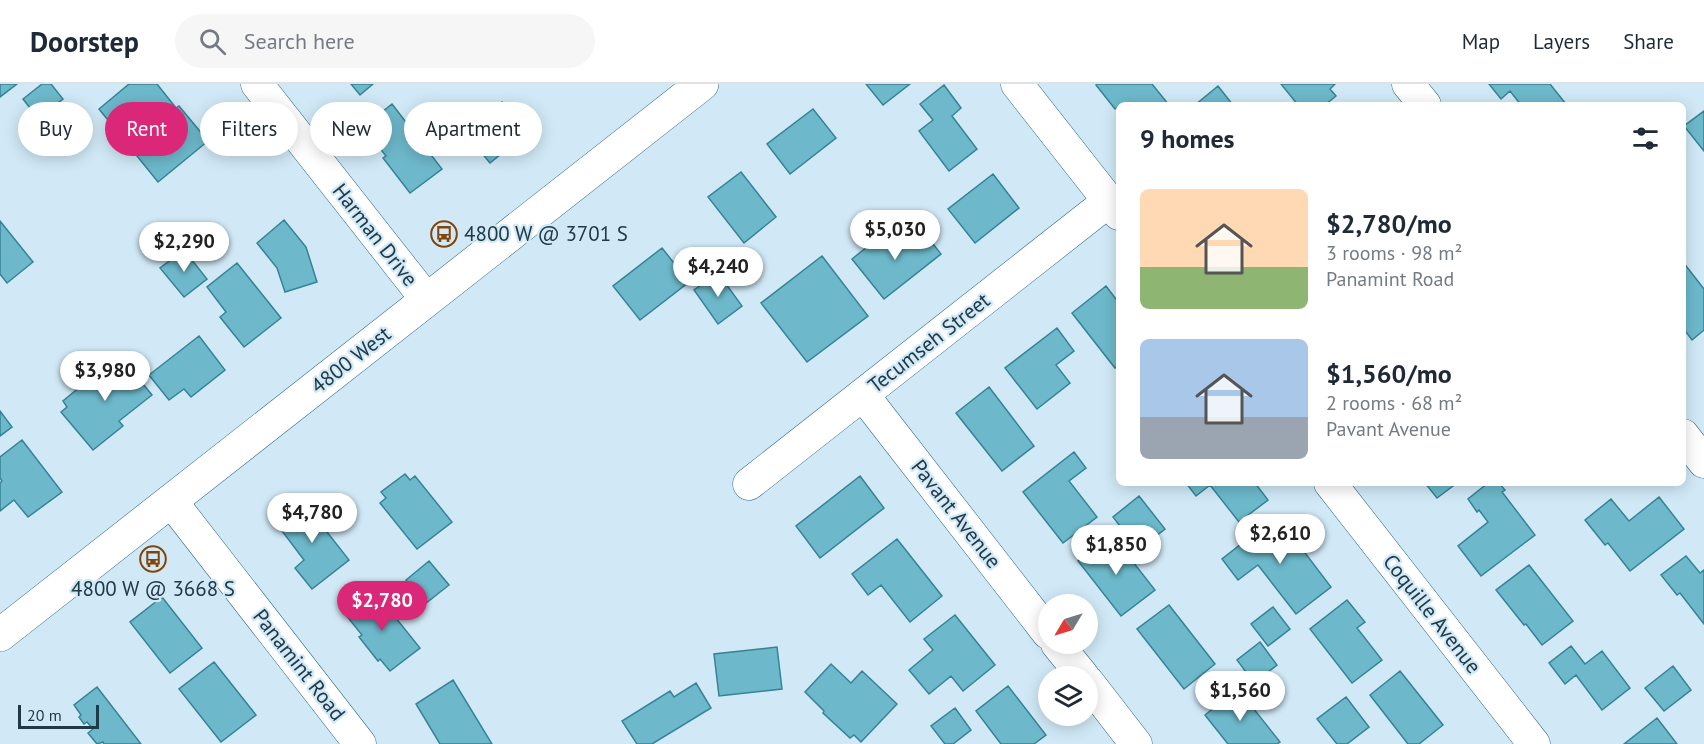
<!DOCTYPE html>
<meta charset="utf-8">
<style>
:root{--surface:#fff;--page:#f6f6f7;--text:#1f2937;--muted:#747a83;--line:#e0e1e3;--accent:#db2777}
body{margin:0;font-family:"PT Sans",sans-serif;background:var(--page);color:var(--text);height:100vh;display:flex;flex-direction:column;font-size:22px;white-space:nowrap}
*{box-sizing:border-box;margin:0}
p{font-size:20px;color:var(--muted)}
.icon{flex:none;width:33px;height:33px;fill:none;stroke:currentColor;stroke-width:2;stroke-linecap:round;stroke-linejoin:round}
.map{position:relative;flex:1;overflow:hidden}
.panel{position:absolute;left:1116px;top:18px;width:570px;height:384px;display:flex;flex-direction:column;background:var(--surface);border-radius:9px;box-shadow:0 3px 15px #0003}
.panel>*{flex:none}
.top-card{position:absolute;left:18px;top:18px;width:570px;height:54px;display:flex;gap:12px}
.needle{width:39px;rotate:232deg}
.fabs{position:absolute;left:1038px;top:510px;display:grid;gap:12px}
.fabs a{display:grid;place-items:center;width:60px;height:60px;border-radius:50%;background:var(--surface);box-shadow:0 3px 15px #0003;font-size:30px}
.scale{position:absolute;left:18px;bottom:15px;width:81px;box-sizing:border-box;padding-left:6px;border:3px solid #203947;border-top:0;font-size:16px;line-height:21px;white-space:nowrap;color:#203947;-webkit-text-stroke:4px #d1e9f7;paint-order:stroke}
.price{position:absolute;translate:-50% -51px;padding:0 14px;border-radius:21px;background:#fff;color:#222;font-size:20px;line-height:39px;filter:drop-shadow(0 2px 3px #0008)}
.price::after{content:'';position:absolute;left:50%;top:36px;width:18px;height:14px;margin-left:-9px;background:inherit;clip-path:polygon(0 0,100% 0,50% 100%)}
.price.current{background:var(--accent);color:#fff}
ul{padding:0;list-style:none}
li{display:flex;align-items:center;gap:18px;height:150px;padding:0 24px}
li span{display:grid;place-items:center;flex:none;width:168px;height:120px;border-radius:9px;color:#555}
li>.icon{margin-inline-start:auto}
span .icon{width:72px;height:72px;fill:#fffc;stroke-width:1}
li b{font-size:26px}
h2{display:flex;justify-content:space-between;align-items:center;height:72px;padding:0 24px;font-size:26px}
.pill{padding:0 21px;border-radius:27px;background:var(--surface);box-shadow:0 3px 15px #0003;font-size:21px;line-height:54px}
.pill.current{background:var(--accent);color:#fff}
header{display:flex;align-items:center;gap:36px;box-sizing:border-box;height:84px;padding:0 30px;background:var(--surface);border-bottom:2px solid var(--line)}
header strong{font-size:28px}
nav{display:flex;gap:33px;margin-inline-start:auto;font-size:21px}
.search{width:420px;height:54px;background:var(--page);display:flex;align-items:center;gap:15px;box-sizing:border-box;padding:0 21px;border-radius:33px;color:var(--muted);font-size:22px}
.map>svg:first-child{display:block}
.building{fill:#6db9cb;stroke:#358394;stroke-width:1.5}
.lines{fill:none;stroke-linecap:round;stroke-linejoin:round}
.street-casing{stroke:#2d6888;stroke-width:33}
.secondary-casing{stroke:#2d6888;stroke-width:34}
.street{stroke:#fff;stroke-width:32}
.secondary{stroke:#fff;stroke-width:33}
.labels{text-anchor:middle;stroke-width:4.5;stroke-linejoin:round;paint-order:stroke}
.poi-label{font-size:21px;fill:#203947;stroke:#d1e9f7;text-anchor:start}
.street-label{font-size:21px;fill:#203947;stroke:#d1e9f7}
</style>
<header>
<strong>Doorstep</strong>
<div class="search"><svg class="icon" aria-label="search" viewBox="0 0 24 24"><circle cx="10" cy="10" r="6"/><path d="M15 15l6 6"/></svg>Search here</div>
<nav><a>Map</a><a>Layers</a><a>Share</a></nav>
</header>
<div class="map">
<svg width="1704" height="660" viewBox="0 0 1704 660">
<rect width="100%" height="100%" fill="#d1e9f7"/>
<path class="building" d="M0 0H17L0 13Z
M42 0H51L63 15 38 34 23 15Z
M129 0H157L176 24 179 22 208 57 158 98 99 25Z
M351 0H373L360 11Z
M866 0H910L883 21Z
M1097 0H1152L1169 21H1119V25L1118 23 1115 25 1096 1Z
M1281 0H1335L1330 5 1336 12 1325 21H1298Z
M1489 0H1550L1566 20 1521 21 1510 7 1501 15Z
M944 1 961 24 952 32 977 65 949 87 919 47 933 36 920 20Z
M1218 2 1233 21H1195Z
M502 18 527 49 490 79 466 50 493 29 491 26Z
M392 20 442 85 410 109 383 74 386 72 363 43Z
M813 25 836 54 790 90 767 60Z
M1704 27V67L1684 42Z
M741 88 776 133 744 159 708 113Z
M993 90 1019 124 975 159 948 125Z
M284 136 306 163 317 198 285 208 277 184 257 159Z
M0 137 33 178 7 199 0 190Z
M887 147 901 165 923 147 941 170 884 215 852 175Z
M662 164 689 198 640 236 613 202Z
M184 166 207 195 184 213 160 184Z
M822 172 868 232 807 278 761 219Z
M1683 178 1704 205V246L1692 256 1683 244Z
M237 179 281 234 244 263 220 233 226 228 207 203Z
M718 189 742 222 718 240 694 206Z
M1106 202 1119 219V280L1115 284 1072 229Z
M1057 244 1074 267 1056 281 1070 299 1037 325 1005 284Z
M199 252 225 286 191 313 184 305 169 316 149 291Z
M119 271 152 311 119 337 123 342 93 366 61 328 67 323 63 317Z
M989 303 1034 362 1002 387 956 329Z
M0 327 12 343 0 352Z
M22 356 62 408 28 433 14 416 0 427V399L2 397 0 394V373Z
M1074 368 1086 384 1069 397 1097 433 1063 459 1023 408Z
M405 390 410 396 415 392 452 438 417 465 380 419 386 414 381 408Z
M860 392 884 424 820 474 796 442Z
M1186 399H1255L1268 416 1239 438 1210 401 1196 412Z
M1425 399H1457L1437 414Z
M1488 399H1499L1505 406 1502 408 1535 451 1481 492 1458 462 1488 438 1479 426 1477 428 1468 415Z
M1139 412 1165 445 1138 466 1113 433Z
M1659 413 1684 445 1630 487 1608 459 1605 461 1585 436 1611 415 1629 437Z
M308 414 325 436 320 439 349 476 312 505 295 484 304 476 276 439Z
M1277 432 1331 503 1296 530 1258 481 1238 496 1222 475Z
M1112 451 1155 506 1121 532 1078 477Z
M897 455 942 512 910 538 881 501 868 511 852 490Z
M1686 472 1700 489 1704 486V540L1680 509 1677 511 1661 491Z
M429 477 449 501 425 520 406 496Z
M1529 481 1573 537 1542 561 1526 540 1524 541 1496 506Z
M375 508 420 564 390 587 380 575 378 577 359 553 362 551 346 531Z
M162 513 202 564 170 589 130 538Z
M1347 516 1365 538 1357 544 1382 576 1352 599 1310 545Z
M1169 521 1215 580 1184 605 1137 545Z
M1273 523 1290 545 1268 562 1251 540Z
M955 531 995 581 963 607 951 592 929 610 909 586 933 566 924 555Z
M1260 558 1277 581 1254 599 1237 576Z
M1571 562 1585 580 1602 567 1630 604 1602 626 1576 591 1565 600 1549 579Z
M777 563 782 605 719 612 714 570Z
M214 578 256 631 221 658 179 605Z
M831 580 851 599 862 587 897 620 861 658 854 651 850 654 823 629 824 627 805 608Z
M1673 582 1691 606 1664 627 1645 604Z
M1400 587 1443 641 1419 660H1408L1370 611Z
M453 596 492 660H440L416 620Z
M696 599 711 624 652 660H637L622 637 670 607 674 613Z
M1008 602 1046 651 1034 660H1001L976 627Z
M97 603 141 660H104L103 658 97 660 88 649 93 645 87 638 84 640 79 633 81 631 74 621Z
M1238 605 1280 658 1277 660H1228L1205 631Z
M1346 613 1369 643 1347 660H1337L1317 635Z
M955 624 971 646 953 660H945L931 642Z
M1657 634 1677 660H1624Z"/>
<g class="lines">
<g class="street-casing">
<path id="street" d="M257 0 427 216
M1017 0 1119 130
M1408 0 1425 21
M863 311 1048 549
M1683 351 1704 378
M1330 399 1534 660
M749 400 1109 117
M171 417 360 660
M1057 560 1083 592
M1088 598 1136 660"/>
</g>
<g class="secondary-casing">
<path id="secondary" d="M0 551 702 0"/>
</g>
<use href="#street" class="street"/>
<use href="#secondary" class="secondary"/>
</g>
<defs>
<g id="bus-ring" transform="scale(1.35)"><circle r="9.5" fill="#d1e9f7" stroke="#834409" stroke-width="1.5"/><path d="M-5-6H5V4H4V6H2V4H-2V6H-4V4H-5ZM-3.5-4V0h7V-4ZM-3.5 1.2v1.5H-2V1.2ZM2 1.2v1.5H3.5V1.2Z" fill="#834409"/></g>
</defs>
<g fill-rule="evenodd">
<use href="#bus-ring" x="444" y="150"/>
<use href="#bus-ring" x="153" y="475"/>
</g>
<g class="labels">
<g class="poi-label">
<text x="464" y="157">4800 W @ 3701 S</text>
<text x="153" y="512" text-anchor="middle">4800 W @ 3668 S</text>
</g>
<g class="street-label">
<text transform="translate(375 151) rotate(52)" y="7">Harman Drive</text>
<text transform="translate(929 259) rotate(-38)" y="7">Tecumseh Street</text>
<text transform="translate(351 276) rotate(-38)" y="7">4800 West</text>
<text transform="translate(956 430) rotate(52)" y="7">Pavant Avenue</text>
<text transform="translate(1432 530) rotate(52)" y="7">Coquille Avenue</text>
<text transform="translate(299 581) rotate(52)" y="7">Panamint Road</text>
</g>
</g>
</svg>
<div class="fabs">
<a><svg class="needle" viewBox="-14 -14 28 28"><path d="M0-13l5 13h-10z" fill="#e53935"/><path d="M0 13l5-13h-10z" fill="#747a83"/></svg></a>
<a><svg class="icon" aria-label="layers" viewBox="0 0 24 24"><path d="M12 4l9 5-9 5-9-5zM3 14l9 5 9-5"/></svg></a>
</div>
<div class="scale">20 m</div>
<b class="price" style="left:895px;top:177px">$5,030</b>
<b class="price" style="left:184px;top:189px">$2,290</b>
<b class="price" style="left:718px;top:214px">$4,240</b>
<b class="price" style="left:105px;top:318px">$3,980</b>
<b class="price" style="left:312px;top:460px">$4,780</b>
<b class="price" style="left:1280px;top:481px">$2,610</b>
<b class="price" style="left:1116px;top:492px">$1,850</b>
<b class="price current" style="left:382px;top:548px">$2,780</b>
<b class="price" style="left:1240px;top:638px">$1,560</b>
<div class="top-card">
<a class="pill">Buy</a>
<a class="pill current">Rent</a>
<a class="pill">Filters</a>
<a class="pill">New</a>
<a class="pill">Apartment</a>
</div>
<section class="panel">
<h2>9 homes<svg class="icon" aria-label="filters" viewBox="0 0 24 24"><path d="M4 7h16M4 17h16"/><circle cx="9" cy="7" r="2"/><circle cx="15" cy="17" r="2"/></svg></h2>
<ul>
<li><span style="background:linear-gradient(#ffd9b3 65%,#8fb573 0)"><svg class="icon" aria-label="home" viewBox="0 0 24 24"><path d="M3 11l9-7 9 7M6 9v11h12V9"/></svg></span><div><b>$2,780/mo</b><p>3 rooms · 98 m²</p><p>Panamint Road</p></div></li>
<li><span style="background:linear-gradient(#a9c7e8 65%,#9aa5b1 0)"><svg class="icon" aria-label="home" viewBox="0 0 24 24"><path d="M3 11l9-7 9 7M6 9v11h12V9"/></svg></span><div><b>$1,560/mo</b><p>2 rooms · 68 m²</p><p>Pavant Avenue</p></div></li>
</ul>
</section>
</div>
